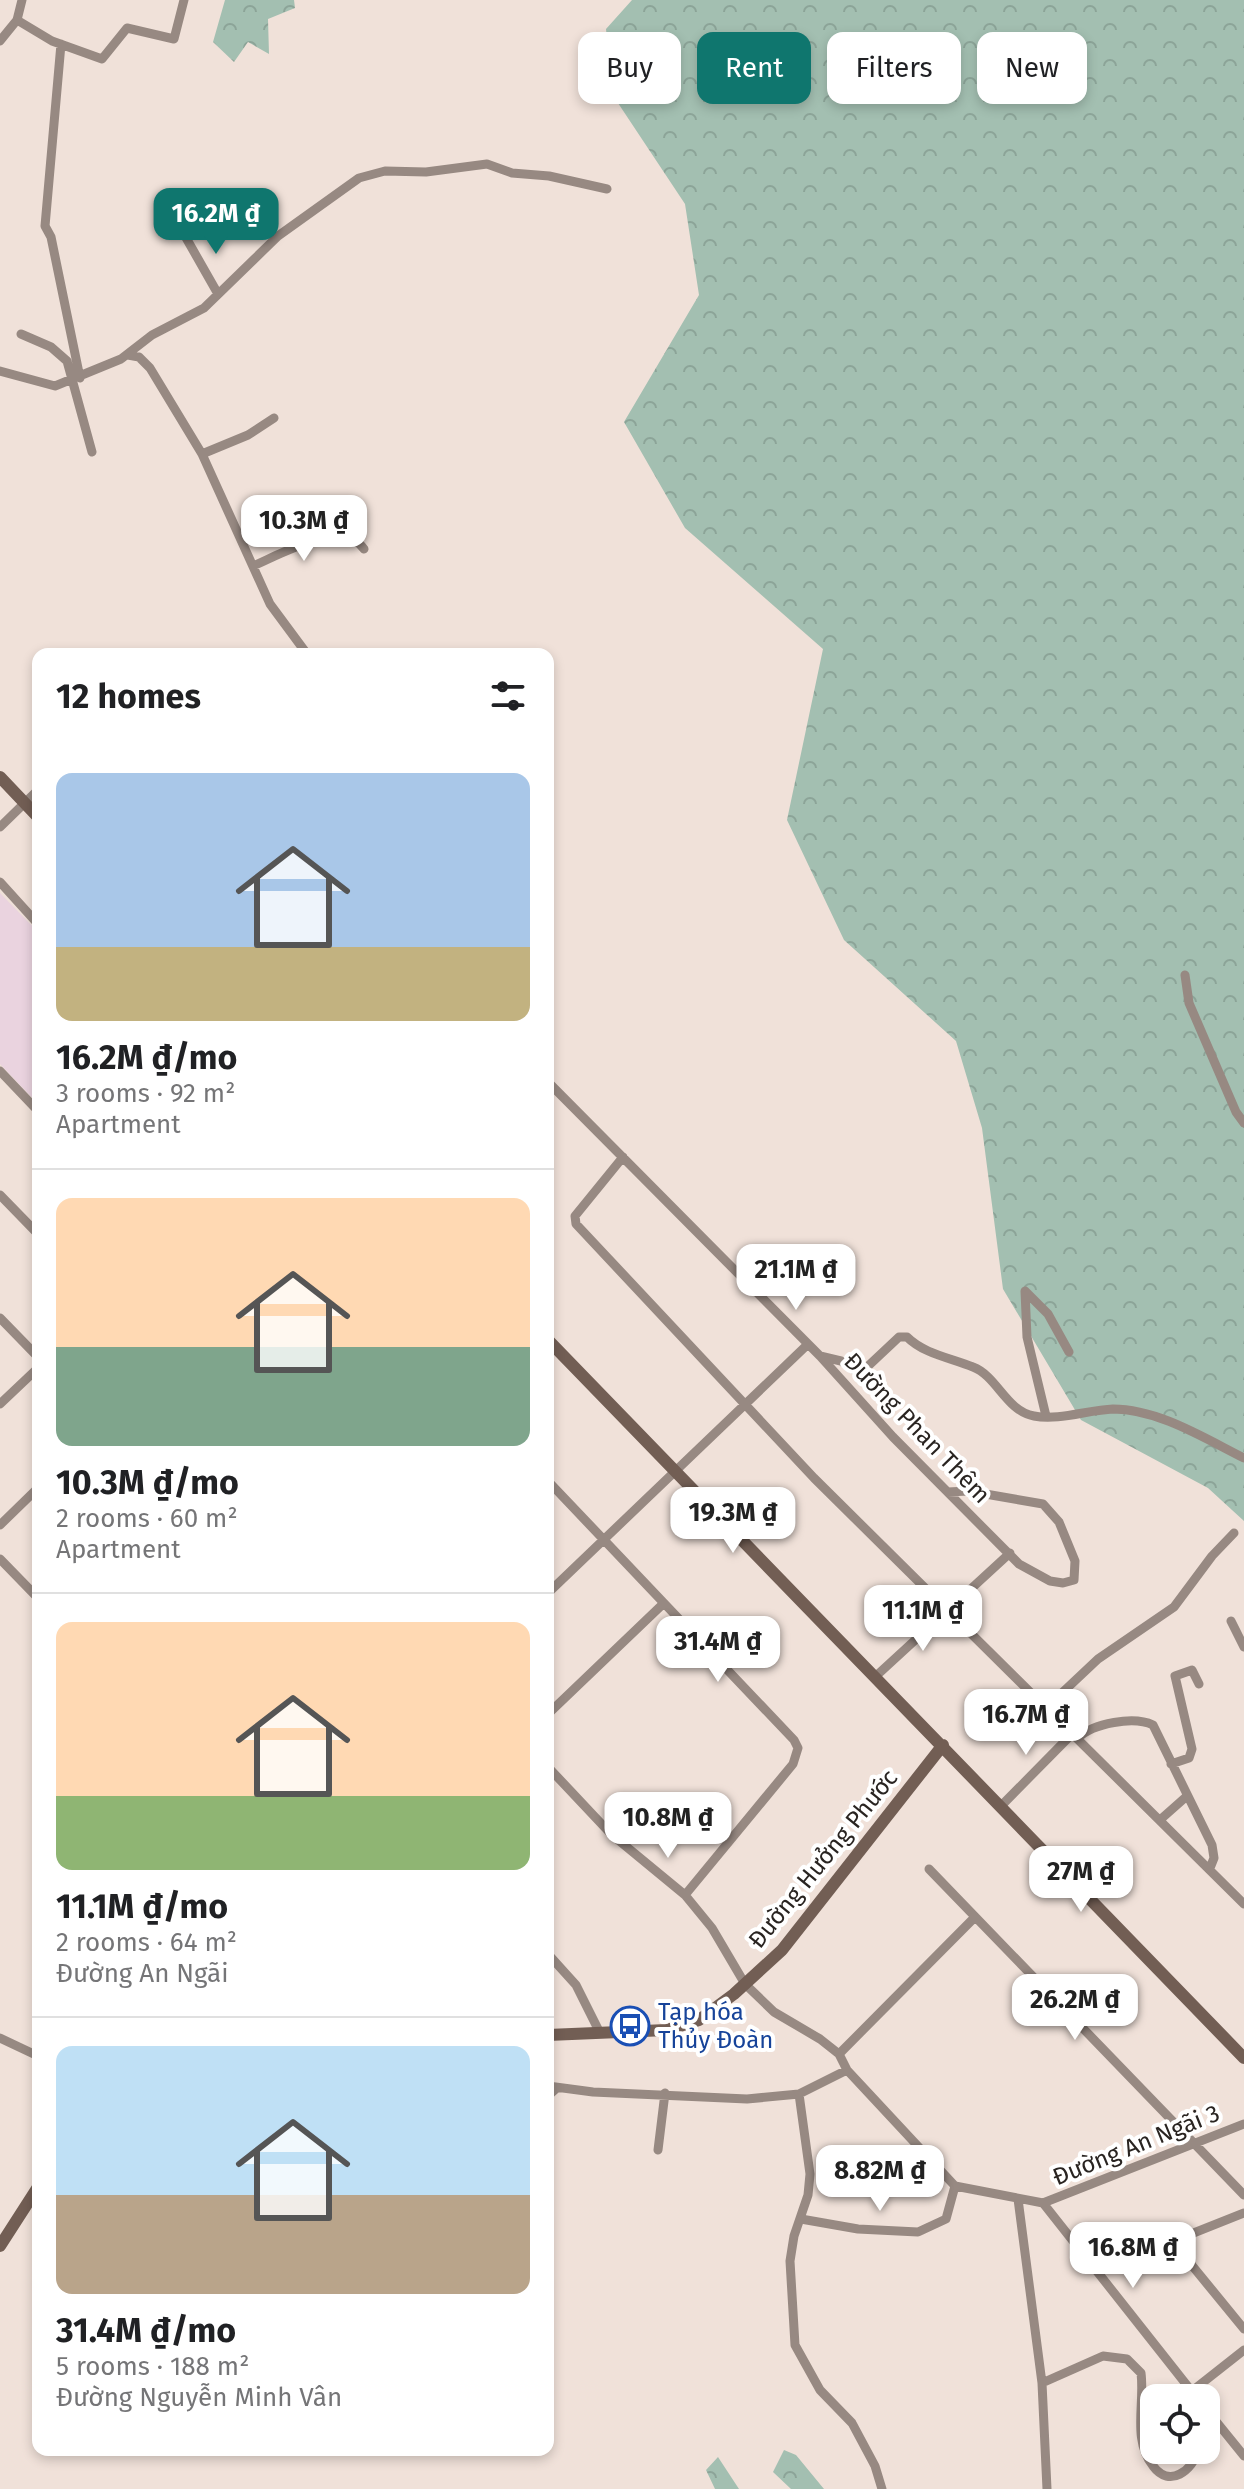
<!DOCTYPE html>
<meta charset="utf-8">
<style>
:root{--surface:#fff;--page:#f2f2f2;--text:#202124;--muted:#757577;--line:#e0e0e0;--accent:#0f766e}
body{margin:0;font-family:"Fira Sans",sans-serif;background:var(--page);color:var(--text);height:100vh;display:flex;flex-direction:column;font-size:30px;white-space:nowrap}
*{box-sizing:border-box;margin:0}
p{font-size:26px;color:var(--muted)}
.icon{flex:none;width:44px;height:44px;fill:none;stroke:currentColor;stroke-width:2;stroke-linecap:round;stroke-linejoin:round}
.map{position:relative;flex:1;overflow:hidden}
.side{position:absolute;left:32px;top:648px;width:522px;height:1808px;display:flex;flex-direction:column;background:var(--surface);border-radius:16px;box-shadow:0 4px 12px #0003}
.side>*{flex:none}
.top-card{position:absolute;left:578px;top:32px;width:546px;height:72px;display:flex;gap:16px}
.controls{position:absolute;left:1140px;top:2384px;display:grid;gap:16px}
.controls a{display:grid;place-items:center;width:80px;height:80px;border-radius:16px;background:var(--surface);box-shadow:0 4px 12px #0003;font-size:40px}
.price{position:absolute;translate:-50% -68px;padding:0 18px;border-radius:16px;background:#fff;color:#222;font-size:26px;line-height:52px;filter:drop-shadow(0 2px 4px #0008)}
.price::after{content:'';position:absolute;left:50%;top:48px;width:24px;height:18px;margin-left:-12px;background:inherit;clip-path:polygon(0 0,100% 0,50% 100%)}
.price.active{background:var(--accent);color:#fff}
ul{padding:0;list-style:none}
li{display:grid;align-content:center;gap:16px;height:424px;padding:0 24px}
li+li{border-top:2px solid var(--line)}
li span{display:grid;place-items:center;height:248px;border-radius:16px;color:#555}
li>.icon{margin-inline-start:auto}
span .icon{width:144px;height:144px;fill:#fffc;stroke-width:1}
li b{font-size:34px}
h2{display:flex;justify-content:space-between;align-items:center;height:96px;padding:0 24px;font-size:34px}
.chip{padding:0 28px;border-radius:16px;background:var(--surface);box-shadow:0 4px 12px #0003;font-size:28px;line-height:72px}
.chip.active{background:var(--accent);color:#fff}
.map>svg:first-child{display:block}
.education{fill:#ead3df}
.forest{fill:url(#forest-crowns)}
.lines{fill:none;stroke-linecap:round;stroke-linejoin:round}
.minor{stroke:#978982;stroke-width:9}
.secondary{stroke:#725e54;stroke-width:12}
.labels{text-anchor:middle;stroke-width:8;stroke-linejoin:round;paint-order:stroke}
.street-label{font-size:24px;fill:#292421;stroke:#fff}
.transit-label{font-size:24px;fill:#164399;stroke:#fff;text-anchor:start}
</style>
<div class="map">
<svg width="1244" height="2489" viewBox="0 0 1244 2489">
<defs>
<pattern id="forest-crowns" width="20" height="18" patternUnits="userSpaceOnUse" patternTransform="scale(2)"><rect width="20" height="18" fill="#a3bfb1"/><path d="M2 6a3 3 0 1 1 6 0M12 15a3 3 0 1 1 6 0" fill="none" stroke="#8ca498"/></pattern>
</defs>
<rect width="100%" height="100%" fill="#f0e1d9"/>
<path class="education" d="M0 893 38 932V1104L0 1064Z"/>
<path class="forest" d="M225 0H294L295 8 268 19 269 54 248 42 234 62 213 42Z
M632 0H1244V1521L1208 1488 1081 1420 1003 1289 982 1128 956 1041 844 940 787 820 823 649 685 528 624 422 699 295 685 204 612 94 606 29Z
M784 2450 796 2455 824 2489H791L773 2472Z
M718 2457 739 2489H715L706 2470Z"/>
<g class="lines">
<path class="minor" d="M17 20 52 41 102 59 127 28 174 39 184 0
M0 41 17 20 22 0
M61 44 45 226 51 237 80 378
M185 236 218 294
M21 334 51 347 67 361 92 452
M128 355 139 357 150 368 202 454 270 604 307 654
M0 371 55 386 121 359 152 335 204 308 278 236 359 178 385 171 426 172 487 164 512 173 549 176 607 189
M202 454 248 435 274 418
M253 566C279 555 344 518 364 549
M0 827 38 790
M0 882 38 924
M1185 975 1189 1003 1236 1112 1244 1123
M0 1071 38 1111
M548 1082 820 1356 893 1437 1019 1564 1050 1581 1063 1583 1074 1580 1075 1561 1059 1522 1043 1504 968 1491 948 1492
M623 1157 575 1216 576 1224 814 1478 1244 1904
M0 1195 38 1234
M0 1318 38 1357
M820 1356 841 1361 856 1371 866 1368 899 1337H907C924 1354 951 1358 973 1367 997 1376 1006 1411 1034 1416 1058 1421 1088 1410 1113 1409 1158 1409 1204 1438 1244 1458
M0 1404 38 1368
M1046 1416 1027 1337 1025 1291 1048 1314 1069 1352
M548 1481 794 1740 798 1748 793 1764 685 1895
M0 1525 38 1488
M0 1559 38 1598
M548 1593 806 1346
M1231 1621 1244 1647
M876 1676 1010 1553
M1047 1707 1098 1659 1174 1607 1212 1556 1234 1533
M548 1714 664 1603
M1078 1738C1093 1723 1134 1716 1153 1725L1212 1845 1214 1858 1210 1868
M1171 1764 1189 1758 1192 1749 1175 1676 1192 1670 1199 1684
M548 1767 611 1834 685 1895 712 1928 745 1984 774 2012 820 2039 839 2054 847 2070 955 2186 1043 2203 1244 2124
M1002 1805 1073 1733
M1161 1819 1187 1796
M929 1869 1244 2195
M548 1954 576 1985 600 2033
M0 2038 38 2056
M839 2054 974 1918
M548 2086 593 2092 747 2099 799 2094 847 2070
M799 2094 810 2174 808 2195 794 2236 790 2261 795 2345 820 2390 852 2423 875 2466 882 2489
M548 2096 557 2088
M658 2150 665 2093
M1018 2199 1042 2383 1047 2489
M1043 2203 1197 2398
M801 2219 858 2229 918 2232 946 2219 955 2186
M1172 2241 1244 2329
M1098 2271 1244 2213
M1042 2383 1103 2356 1127 2359 1141 2373C1145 2404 1132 2440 1153 2466 1170 2489 1192 2470 1199 2450
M1192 2391 1244 2350
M1206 2409 1244 2456"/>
<path class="secondary" d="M0 777 38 817
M548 1340 1244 2058
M548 2035 667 2030 699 2020 734 1994 782 1950 943 1745
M0 2246 38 2187"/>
</g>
<defs>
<g id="bus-ring" transform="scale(2)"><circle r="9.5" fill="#fff" stroke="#1a4fb4" stroke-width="1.5"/><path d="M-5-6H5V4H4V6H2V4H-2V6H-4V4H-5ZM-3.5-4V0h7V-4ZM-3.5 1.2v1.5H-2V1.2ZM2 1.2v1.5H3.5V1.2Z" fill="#1a4fb4"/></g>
</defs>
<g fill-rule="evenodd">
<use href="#bus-ring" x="630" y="2026"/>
</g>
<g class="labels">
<g class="street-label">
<text transform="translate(917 1428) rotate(46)" y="8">Đường Phan Thêm</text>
<text transform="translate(823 1859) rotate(-51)" y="8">Đường Hưởng Phước</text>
<text transform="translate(1136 2145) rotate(-22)" y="8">Đường An Ngãi 3</text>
</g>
<g class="transit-label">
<text x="658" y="2020">Tạp hóa<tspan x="658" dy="28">Thủy Đoàn</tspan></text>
</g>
</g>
</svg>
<div class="controls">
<a><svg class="icon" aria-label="locate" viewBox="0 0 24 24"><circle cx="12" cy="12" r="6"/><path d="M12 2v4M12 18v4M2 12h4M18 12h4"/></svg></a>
</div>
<b class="price active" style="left:216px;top:256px">16.2M ₫</b>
<b class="price" style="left:304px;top:563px">10.3M ₫</b>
<b class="price" style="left:796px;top:1312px">21.1M ₫</b>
<b class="price" style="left:733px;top:1555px">19.3M ₫</b>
<b class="price" style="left:923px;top:1653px">11.1M ₫</b>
<b class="price" style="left:718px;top:1684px">31.4M ₫</b>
<b class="price" style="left:1026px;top:1757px">16.7M ₫</b>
<b class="price" style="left:668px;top:1860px">10.8M ₫</b>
<b class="price" style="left:1081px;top:1914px">27M ₫</b>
<b class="price" style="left:1075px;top:2042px">26.2M ₫</b>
<b class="price" style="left:880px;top:2213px">8.82M ₫</b>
<b class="price" style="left:1133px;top:2290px">16.8M ₫</b>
<div class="top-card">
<a class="chip">Buy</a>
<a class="chip active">Rent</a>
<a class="chip">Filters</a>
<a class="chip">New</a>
</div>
<section class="side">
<h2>12 homes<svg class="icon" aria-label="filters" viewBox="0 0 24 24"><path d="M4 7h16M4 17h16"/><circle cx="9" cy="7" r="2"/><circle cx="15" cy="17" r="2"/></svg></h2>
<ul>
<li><span style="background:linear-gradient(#a9c7e8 70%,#c2b280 0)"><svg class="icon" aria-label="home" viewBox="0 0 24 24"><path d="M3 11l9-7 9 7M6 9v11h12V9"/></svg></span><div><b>16.2M ₫/mo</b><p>3 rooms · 92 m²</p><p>Apartment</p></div></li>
<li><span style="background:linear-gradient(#ffd9b3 60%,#7fa58c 0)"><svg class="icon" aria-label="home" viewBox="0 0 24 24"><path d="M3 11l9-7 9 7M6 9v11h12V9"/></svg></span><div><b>10.3M ₫/mo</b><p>2 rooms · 60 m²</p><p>Apartment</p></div></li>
<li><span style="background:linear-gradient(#ffd9b3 70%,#8fb573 0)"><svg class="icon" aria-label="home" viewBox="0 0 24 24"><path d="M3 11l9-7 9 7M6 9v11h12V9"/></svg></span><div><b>11.1M ₫/mo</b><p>2 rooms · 64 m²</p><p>Đường An Ngãi</p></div></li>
<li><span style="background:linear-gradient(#bfe0f5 60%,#b9a48a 0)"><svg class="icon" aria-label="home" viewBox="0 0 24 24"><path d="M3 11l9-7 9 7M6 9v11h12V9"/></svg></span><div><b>31.4M ₫/mo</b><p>5 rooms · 188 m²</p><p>Đường Nguyễn Minh Vân</p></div></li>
</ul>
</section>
</div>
